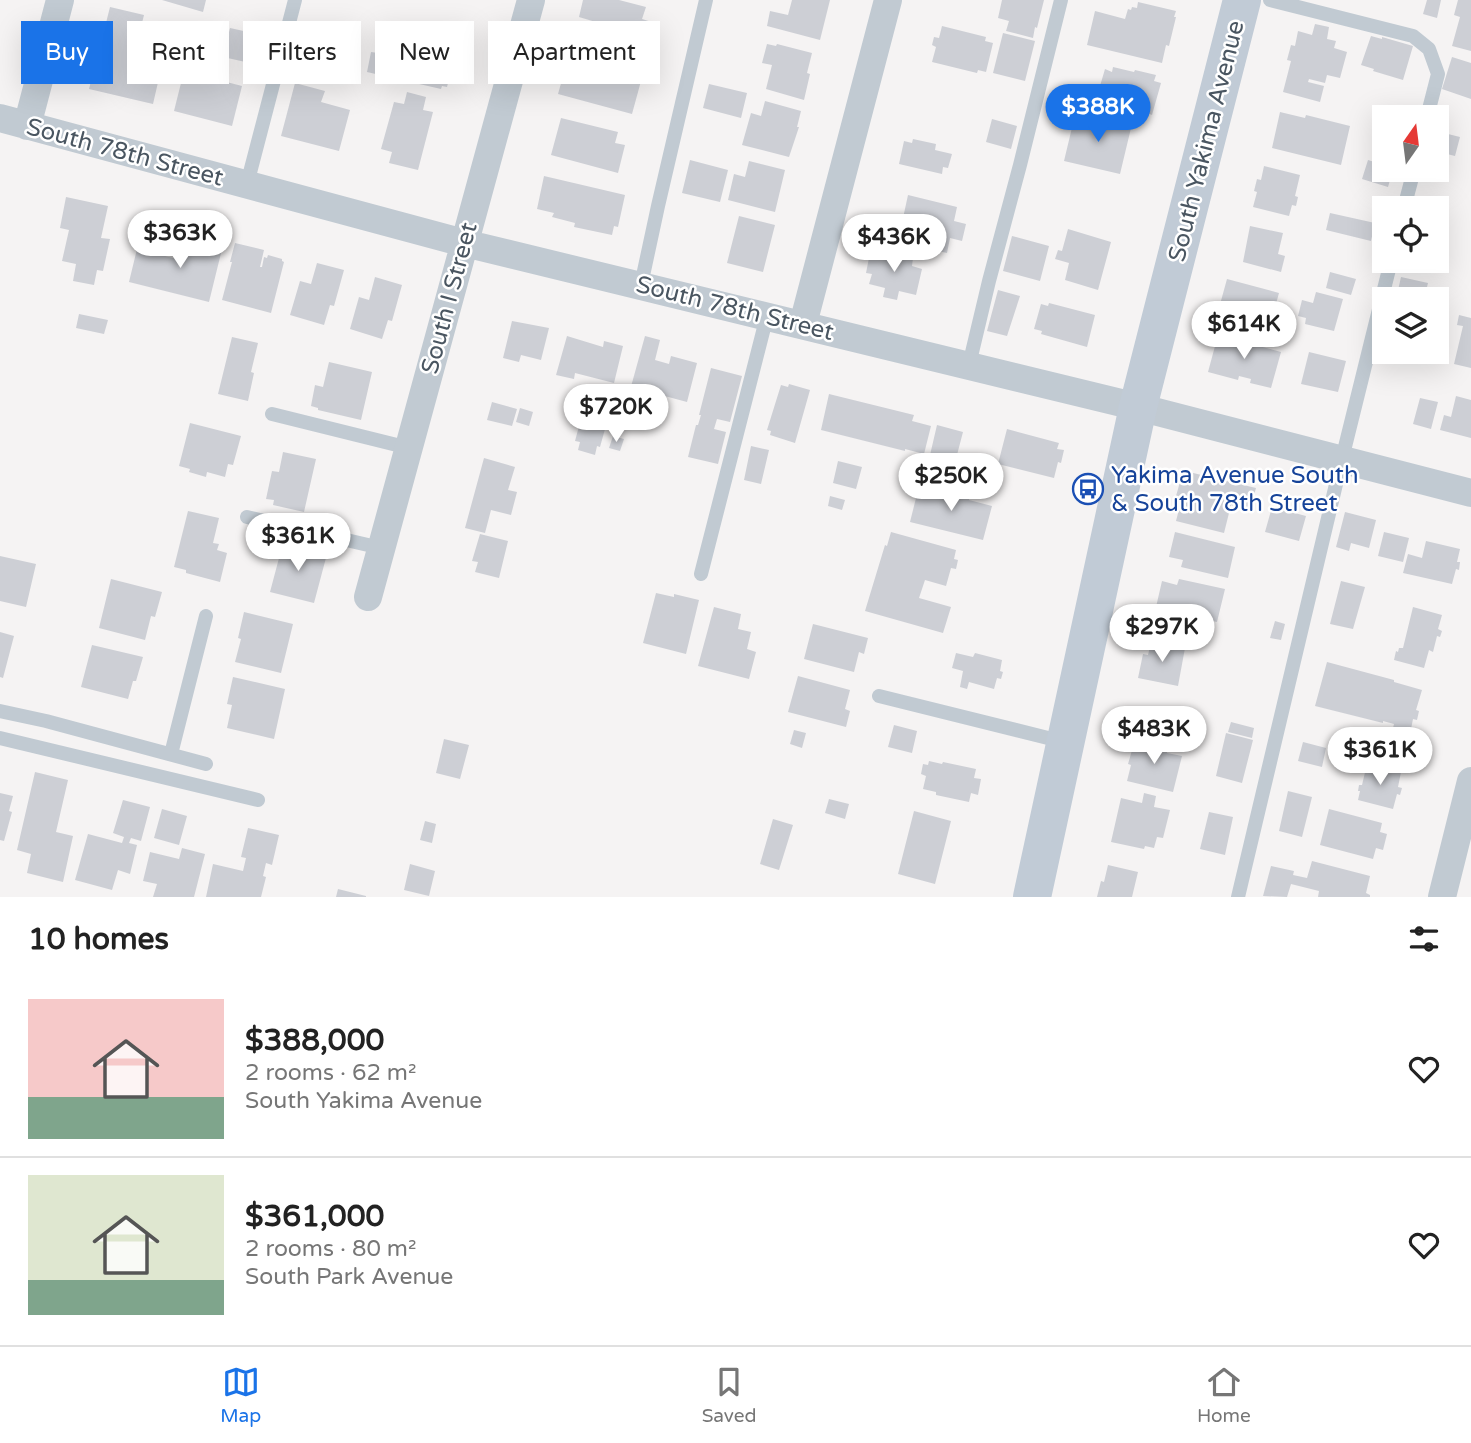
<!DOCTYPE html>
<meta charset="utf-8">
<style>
:root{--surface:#fff;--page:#f6f6f6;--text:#222;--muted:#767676;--line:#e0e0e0;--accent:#1a73e8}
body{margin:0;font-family:"Varela Round",sans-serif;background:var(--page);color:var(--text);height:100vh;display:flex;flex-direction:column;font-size:26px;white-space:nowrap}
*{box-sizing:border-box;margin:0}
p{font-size:23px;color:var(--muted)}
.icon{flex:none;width:38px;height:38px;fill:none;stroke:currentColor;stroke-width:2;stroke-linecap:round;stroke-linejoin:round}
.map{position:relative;height:897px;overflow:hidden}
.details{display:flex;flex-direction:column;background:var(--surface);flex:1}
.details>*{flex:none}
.guide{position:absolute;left:21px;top:21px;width:700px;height:63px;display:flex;gap:14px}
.needle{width:46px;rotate:14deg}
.tools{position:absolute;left:1372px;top:105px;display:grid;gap:14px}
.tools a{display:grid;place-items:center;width:77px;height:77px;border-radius:0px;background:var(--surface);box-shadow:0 7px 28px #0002;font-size:35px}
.price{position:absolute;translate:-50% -60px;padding:0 16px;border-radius:24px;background:#fff;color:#222;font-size:23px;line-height:46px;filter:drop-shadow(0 2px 4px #0008)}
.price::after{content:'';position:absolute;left:50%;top:42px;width:21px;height:16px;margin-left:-10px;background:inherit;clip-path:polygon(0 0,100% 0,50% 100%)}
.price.on{background:var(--accent);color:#fff}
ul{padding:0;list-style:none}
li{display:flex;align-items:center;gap:21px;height:175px;padding:0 28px}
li+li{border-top:2px solid var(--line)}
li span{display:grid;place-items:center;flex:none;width:196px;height:140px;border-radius:0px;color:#555}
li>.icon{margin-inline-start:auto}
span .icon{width:84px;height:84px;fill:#fffc;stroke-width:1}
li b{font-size:30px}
h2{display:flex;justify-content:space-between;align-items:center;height:84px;padding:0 28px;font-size:30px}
.tag{padding:0 24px;border-radius:0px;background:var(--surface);box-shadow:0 7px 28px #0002;font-size:24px;line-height:63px}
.tag.on{background:var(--accent);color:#fff}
.dock{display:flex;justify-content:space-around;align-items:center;height:98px;border-top:2px solid var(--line);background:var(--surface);font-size:19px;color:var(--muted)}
.dock a{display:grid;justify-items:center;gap:4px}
.dock .on{color:var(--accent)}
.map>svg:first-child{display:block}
.building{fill:#cdcfd5}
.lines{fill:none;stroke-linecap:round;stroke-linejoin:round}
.service{stroke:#c1cad2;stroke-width:14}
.minor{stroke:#c1cad2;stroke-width:28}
.secondary{stroke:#c1cbd6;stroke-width:38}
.labels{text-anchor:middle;stroke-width:5;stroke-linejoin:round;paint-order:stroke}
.street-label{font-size:24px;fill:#4a5661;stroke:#fff}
.transit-label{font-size:24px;fill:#164399;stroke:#fff;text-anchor:start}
</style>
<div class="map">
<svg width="1471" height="897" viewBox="0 0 1471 897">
<rect width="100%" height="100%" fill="#f5f3f3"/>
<path class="building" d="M162 0H206L203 12Z
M583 0H619L646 7 642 19 658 24 649 57 594 42 599 23 579 17Z
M792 0H830L820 40 767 26 770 11 788 15Z
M1002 0H1044L1037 28 1035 27 1033 38 1006 31 1009 21 998 18Z
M1427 0H1441L1437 18 1423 14Z
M1458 0H1471V51L1452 46 1460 17 1454 15Z
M1138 2 1176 11 1174 17H1176L1169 46 1166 45 1162 63 1087 45 1095 11 1125 19 1128 9 1131 10 1132 7 1137 8Z
M110 7 144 15 136 47 133 46 130 57 162 65 153 104 89 89 99 50H102L104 40 102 39Z
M1315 24 1329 27 1327 39 1336 41 1334 48 1347 52 1340 78 1327 75 1325 83 1309 79 1308 82 1324 86 1320 102 1283 92 1291 61 1287 60 1291 45 1295 46 1298 31 1312 35Z
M942 26 986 37 985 41 993 43 986 72 978 70 977 73 932 62 936 47 932 45 934 37 939 38Z
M230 28 257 34 250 63 223 57Z
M393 30 412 35 411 40 418 42 416 52 448 60 447 62 453 64 447 87 442 86 441 89 367 72 371 52 378 53 380 42 387 44V42H390Z
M1003 33 1035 41 1025 81 993 73Z
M1371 36 1382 39V37L1413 46 1403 80 1373 71 1374 69 1361 65Z
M767 44 776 46 777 44 812 53 807 73 810 74 804 100 766 89 772 65 762 63Z
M597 57 644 70 632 114 558 94 565 69 587 75 589 69 594 70Z
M1452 57 1471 63V99L1442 89Z
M1113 67 1134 72 1135 70 1156 75 1154 81 1161 83 1152 115 1147 113 1146 116 1103 105 1108 87 1100 86 1105 69 1112 72Z
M184 71 242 86 232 126 174 111Z
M295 83 325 91 321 102 350 110 339 151 281 136Z
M709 84 747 93 741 118 703 108Z
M407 92 426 97 423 110 433 112 418 170 389 163 392 152 381 149 394 102 404 104Z
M765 101 801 111 797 127H799L789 157 742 145 751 113 761 116Z
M1280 112 1305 118 1306 115 1350 126 1341 165 1272 148Z
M1075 115 1131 128 1120 174 1064 161Z
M561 118 618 132 615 143 625 145 618 173 551 155Z
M992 119 1017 126 1011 149 986 142Z
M1448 134 1460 137 1455 156 1443 153Z
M913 139 936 144 935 150 952 154 948 168 943 167 942 174 899 164 904 141 912 143Z
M690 160 728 170 720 202 682 193Z
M1368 160 1384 165V170H1393L1388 187 1362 179Z
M749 161 785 170 775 212 728 200 734 174 745 177Z
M1264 166 1300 175 1295 196 1298 197 1296 206 1292 205 1289 216 1253 207 1257 192 1254 191 1257 179 1261 180Z
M544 176 625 195 618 227 614 226 612 235 574 227 575 223 552 217 554 213 537 209Z
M908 195 957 207 954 221 966 224 962 241 950 238 947 253 889 240 895 216 903 218Z
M66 197 108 206 101 238 110 239 103 271 97 270 94 285 73 281 76 264 62 261 69 230 60 228Z
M1418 197 1443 204 1438 227 1437 208H1416Z
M1330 213 1375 223 1371 241 1326 230Z
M739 216 775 225 763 272 727 263Z
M1250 226 1283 233 1278 254 1285 256 1281 272 1243 262Z
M1068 229 1111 242 1098 290 1065 280 1069 263 1055 259 1058 250 1062 251Z
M1012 236 1049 246 1040 281 1003 271Z
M191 237 223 245 209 302 129 282 137 249 185 261Z
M235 243 264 250 260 267H262L264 257 267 258 268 255 282 259V261L284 262 271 313 222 300 232 262H230Z
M878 250 913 258 912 266 922 269 916 295 899 291 897 300 883 297 885 288 869 284 872 274 866 273 869 258 876 260Z
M317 263 344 270 334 306 330 305 324 325 290 315 300 281 311 284Z
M1330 272 1356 279 1351 295 1326 288Z
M375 277 402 285 392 321 388 320 382 339 350 329 359 297 369 300Z
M1401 277 1428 283 1424 299H1396Z
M1227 279 1279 293 1268 333 1216 319Z
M998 290 1020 296 1007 336 987 331Z
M1316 292 1343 299 1334 331 1305 324 1306 318 1298 316 1302 300 1313 303Z
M1049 303 1095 315 1087 347 1041 334 1042 331 1034 329 1041 304 1048 306Z
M79 314 108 320 104 334 76 328Z
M1459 315 1471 318V368L1454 364 1463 326 1457 325Z
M512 321 549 328 541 360 521 355 519 362 503 358Z
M1218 335 1281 352 1271 388 1250 383 1251 379 1239 376 1238 380 1208 372Z
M567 336 603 347 604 341 623 346 614 383 575 373 574 379 556 375Z
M645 336 660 340 655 360 669 364 671 356 697 363 687 402 661 395 658 410 643 406 642 409 635 408 636 404 627 401Z
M232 337 258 343 251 372 254 373 248 401 218 394Z
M1309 352 1346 361 1338 392 1301 384Z
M329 362 372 372 361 420 318 410V408L311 406 315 385 323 387Z
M711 368 742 376 730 422 717 419 714 429 726 432 718 464 688 457 696 425H698L701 415H699Z
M789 384 810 390 795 443 770 435 771 431 767 430 781 385 788 387Z
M829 394 914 415 912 421 931 426 924 454 905 449V451L821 430Z
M1456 396 1471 400V438L1440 430 1444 415 1451 417Z
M1420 398 1438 402 1431 429 1413 424Z
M492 402 517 409 512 426 487 420Z
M520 408 533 412 529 426 516 422Z
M582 415 607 422 600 447 597 446 595 455 578 450 580 442 575 441Z
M190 423 241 436 233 465 228 464 225 477 207 472 206 477 189 472 190 469 179 466Z
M937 425 963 432 952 474 927 468Z
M1007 429 1059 443 1057 449 1064 450 1061 463 1058 462 1054 478 998 464Z
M613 436 624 439 620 451 609 448Z
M751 446 769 450 761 484 744 480Z
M283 452 316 459 304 512 273 505 274 500 266 499 272 471 279 472Z
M484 458 515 467 508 490 517 492 511 515 491 510 485 533 465 528Z
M838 461 862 467 856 489 833 483Z
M1189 472 1256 488 1250 510 1231 505 1224 533 1176 521 1182 498 1176 496 1180 482 1186 484Z
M938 486 970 494 969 500 992 506 983 540 910 522 918 490 936 494Z
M830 496 845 500 842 510 828 506Z
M1272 507 1306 516 1299 541 1265 532Z
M188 511 219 518 213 543 219 544 217 550 227 553 220 582 186 573V570L174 567Z
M1345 512 1376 520 1369 548 1351 543 1349 551 1336 547Z
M891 532 956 550 954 559 958 560 956 569 951 568 946 586 925 580 919 598 951 607 943 633 865 611 885 545 887 546Z
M1175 532 1235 547 1228 578 1181 567 1183 560 1169 557Z
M1384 532 1409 538 1403 562 1378 556Z
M480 534 508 541 499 578 475 572 478 562 472 561Z
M1426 541 1460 549 1457 562H1460L1459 570 1456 569 1452 584 1403 573 1408 554 1422 558Z
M283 543 327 554 314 603 270 592Z
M0 556 36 564 26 607 0 601Z
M111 579 162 592 155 617 151 616 145 640 99 628Z
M1179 579 1225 589 1217 622 1156 607 1162 581 1177 585Z
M1341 581 1365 587 1353 629 1330 624Z
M656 593 674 597V594L699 600 686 654 643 643Z
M714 607 741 614 738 629 751 632 747 649 756 652 749 679 698 666Z
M1413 607 1442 615 1438 629 1442 631 1440 637 1437 636 1433 652 1429 650 1424 668 1394 660 1396 651 1398 652 1399 648H1403Z
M244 612 293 624 281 673 235 662 241 639 238 638Z
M1275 621 1285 624 1281 640 1270 638Z
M813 624 868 638 864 654 859 652 854 672 804 659Z
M0 632 14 636 3 678 0 677Z
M1151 642 1185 648 1178 686 1138 678 1143 654 1148 655Z
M92 645 143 657 136 681H133L128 699 81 687Z
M956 653 973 657 975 653 1002 660 1000 671 1003 672 1001 679 997 678 994 689 969 682 967 689 960 687 963 671 952 668Z
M1327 662 1394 680V682L1422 690 1416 710 1419 711 1417 720 1413 719 1411 729 1405 727 1403 735 1392 732 1394 724 1383 721V723L1315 706Z
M798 676 850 690 845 709 850 711 846 727 788 712Z
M233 677 285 689 274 739 227 728 232 705 227 704Z
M1179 714 1192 717 1188 734 1175 731Z
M1231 722 1254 728 1252 738 1228 732Z
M894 725 917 731 912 753 888 747Z
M794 730 806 733 802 748 790 744Z
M1226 733 1253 740 1242 783 1216 776Z
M444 739 469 745 460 779 436 773Z
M1135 740 1168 748 1167 753 1182 756 1173 792 1127 781 1131 765 1128 764Z
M1303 742 1326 748 1322 767 1298 761Z
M929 761 942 764 943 762 976 769 974 778 981 779 978 795 971 793 969 802 936 795V792L923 789 926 776 921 774 923 764 928 765Z
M1367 764 1401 772 1398 787 1402 788 1400 795 1397 794 1393 809 1358 800 1360 791H1358L1359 785H1362Z
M35 772 68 780 56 832 73 836 63 882 27 873 31 854 17 850Z
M1288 791 1312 797 1302 837 1279 831Z
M0 793 13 796 9 811 12 812 4 841 0 840Z
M1144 793 1156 796 1154 807 1170 810 1163 838 1157 837 1154 848 1145 846 1144 849 1111 842 1121 798 1142 803Z
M829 799 849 804 845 819 825 813Z
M123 800 150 807 141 841 131 838 129 843 137 845 130 874 118 870 112 890 75 880 88 834 122 843 124 837 113 833Z
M162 809 187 816 179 845 154 838Z
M1329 809 1382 823 1380 832 1387 834 1383 850 1376 848 1373 859 1320 845Z
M914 811 951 821 935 884 898 874Z
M1209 812 1233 817 1225 855 1200 849Z
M773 819 793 825 779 870 760 864Z
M425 821 436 824 432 843 420 840Z
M248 828 279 835 272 865 266 863 263 876 266 877 261 897H206L213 864 243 871 246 858 241 857Z
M182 848 205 854 194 897H153L157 884 143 881 150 852 179 859Z
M1312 861 1370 876 1366 893 1370 895V897H1318L1319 891 1291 884 1287 897 1263 896 1271 866 1294 871 1293 875 1307 878Z
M410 864 435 871 429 896 404 890Z
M1108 865 1138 872 1132 897H1097L1101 881 1104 882Z
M338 889 366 896V897H336Z"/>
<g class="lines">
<path class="service" d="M1270 0 1413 36 1429 49 1438 74 1427 117
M247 184 295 0
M1404 208 1414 170
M641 285 658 206 706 0
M969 365 989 281 1020 165 1061 0
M272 414 409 448
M247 517 381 548
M701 574 767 316
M879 696 1064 742
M0 711 46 721 206 764
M0 738 258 800
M171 754 206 616
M1238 897 1342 459 1391 261"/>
<path class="minor" d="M0 118 464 243 1138 407 1471 493
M27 126 60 0
M803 324 888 0
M368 597 531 0
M1442 897 1471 781"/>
<path class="secondary" d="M1032 897 1138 407 1242 0"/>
</g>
<defs>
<g id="bus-ring" transform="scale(1.575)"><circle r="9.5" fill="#fff" stroke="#1a4fb4" stroke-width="1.5"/><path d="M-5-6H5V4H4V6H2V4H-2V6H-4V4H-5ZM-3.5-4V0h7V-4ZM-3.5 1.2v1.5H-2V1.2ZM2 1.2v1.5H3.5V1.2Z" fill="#1a4fb4"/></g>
</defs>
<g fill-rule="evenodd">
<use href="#bus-ring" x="1088" y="489"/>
</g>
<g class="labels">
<g class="street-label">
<text transform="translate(1206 141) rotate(-76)" y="8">South Yakima Avenue</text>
<text transform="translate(125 152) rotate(15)" y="8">South 78th Street</text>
<text transform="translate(449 298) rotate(-75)" y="8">South I Street</text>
<text transform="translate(735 308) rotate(14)" y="8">South 78th Street</text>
</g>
<g class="transit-label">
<text x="1111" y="483">Yakima Avenue South<tspan x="1111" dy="28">&amp; South 78th Street</tspan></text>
</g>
</g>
</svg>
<div class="tools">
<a><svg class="needle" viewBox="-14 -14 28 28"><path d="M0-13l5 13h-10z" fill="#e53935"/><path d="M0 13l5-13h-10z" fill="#767676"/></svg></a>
<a><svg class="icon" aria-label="locate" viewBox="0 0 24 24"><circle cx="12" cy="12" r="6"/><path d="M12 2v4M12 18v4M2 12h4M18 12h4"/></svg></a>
<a><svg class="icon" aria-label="layers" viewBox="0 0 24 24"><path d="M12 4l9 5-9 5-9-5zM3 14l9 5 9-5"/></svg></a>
</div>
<b class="price on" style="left:1098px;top:144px">$388K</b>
<b class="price" style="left:180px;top:270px">$363K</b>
<b class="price" style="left:894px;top:274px">$436K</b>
<b class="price" style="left:1244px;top:361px">$614K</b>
<b class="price" style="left:616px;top:444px">$720K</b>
<b class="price" style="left:951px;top:513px">$250K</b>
<b class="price" style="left:298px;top:573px">$361K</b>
<b class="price" style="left:1162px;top:664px">$297K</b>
<b class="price" style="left:1154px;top:766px">$483K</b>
<b class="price" style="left:1380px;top:787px">$361K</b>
<div class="guide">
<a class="tag on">Buy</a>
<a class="tag">Rent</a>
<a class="tag">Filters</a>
<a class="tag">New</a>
<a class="tag">Apartment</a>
</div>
</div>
<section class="details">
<h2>10 homes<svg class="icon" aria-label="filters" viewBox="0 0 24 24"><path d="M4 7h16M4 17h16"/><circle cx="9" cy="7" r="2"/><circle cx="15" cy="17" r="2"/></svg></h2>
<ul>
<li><span style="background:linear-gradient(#f6c9c9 70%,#7fa58c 0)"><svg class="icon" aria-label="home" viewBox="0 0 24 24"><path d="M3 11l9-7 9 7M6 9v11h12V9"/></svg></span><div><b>$388,000</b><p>2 rooms · 62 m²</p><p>South Yakima Avenue</p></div><svg class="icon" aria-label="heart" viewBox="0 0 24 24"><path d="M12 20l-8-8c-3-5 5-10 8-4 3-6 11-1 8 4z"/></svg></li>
<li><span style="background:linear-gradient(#dfe7d0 75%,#7fa58c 0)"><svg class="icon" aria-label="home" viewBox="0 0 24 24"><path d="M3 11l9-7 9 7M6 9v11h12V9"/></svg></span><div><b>$361,000</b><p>2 rooms · 80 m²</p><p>South Park Avenue</p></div><svg class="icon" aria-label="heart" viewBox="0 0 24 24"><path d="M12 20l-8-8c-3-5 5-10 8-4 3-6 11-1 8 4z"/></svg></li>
</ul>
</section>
<nav class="dock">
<a class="on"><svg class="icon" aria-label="map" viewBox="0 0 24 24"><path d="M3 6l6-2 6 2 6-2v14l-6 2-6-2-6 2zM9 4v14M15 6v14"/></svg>Map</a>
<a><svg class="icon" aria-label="saved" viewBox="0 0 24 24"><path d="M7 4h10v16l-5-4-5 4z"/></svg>Saved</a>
<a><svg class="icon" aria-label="home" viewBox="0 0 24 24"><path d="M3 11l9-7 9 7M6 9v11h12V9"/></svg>Home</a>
</nav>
